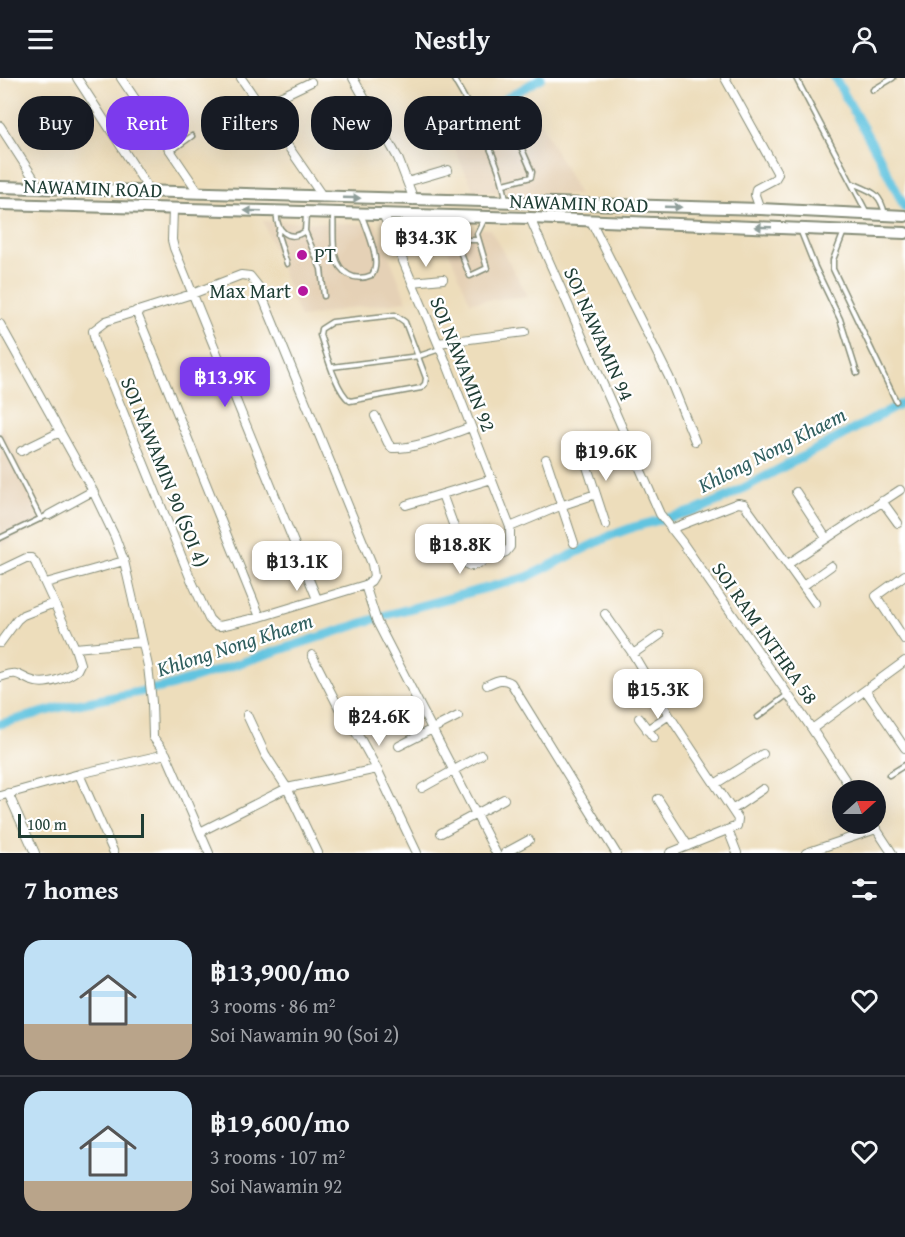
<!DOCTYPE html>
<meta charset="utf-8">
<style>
:root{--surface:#171b24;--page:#242831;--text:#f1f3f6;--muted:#9ea1a6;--line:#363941;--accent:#7c3aed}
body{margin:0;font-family:"Gentium Book Plus",serif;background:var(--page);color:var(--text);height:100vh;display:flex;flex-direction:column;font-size:22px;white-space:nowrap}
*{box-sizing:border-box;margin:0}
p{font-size:20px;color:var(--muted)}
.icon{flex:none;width:33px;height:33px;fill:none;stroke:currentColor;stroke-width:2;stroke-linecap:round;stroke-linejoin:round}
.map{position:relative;height:775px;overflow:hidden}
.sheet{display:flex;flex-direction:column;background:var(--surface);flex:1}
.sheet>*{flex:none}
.guide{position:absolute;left:18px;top:18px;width:600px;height:54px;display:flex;gap:12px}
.needle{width:39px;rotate:69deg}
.buttons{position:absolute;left:832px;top:702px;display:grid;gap:12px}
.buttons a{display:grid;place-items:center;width:54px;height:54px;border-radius:50%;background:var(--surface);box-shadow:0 6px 24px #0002;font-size:30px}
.scale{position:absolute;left:18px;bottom:15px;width:126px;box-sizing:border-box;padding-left:6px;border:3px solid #1f3d34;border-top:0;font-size:16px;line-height:21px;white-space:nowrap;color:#1f3d34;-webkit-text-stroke:4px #fff;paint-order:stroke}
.price{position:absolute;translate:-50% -51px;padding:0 14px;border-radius:12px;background:#fff;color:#222;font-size:20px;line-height:39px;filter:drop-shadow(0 2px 3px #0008)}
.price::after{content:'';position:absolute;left:50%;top:36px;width:18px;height:14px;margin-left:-9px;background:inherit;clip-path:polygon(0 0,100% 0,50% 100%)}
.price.on{background:var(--accent);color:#fff}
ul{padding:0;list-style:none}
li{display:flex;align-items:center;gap:18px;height:150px;padding:0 24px}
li+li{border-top:2px solid var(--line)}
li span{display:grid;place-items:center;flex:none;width:168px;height:120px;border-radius:18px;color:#555}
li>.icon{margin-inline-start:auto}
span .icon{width:72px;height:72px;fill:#fffc;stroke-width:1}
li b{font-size:26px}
h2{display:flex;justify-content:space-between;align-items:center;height:72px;padding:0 24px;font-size:26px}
.pill{padding:0 21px;border-radius:24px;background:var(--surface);box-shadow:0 6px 24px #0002;font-size:21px;line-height:54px}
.pill.on{background:var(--accent);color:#fff}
header{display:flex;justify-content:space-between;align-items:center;height:78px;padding:0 24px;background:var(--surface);font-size:27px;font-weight:700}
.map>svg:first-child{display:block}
.built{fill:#e5d1b6}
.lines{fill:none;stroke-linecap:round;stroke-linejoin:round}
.canal{stroke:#62c4e0;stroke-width:9}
.service-casing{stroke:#868d78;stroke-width:7}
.minor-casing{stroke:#868d78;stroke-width:10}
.secondary-casing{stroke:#868d78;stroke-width:14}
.service{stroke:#fff;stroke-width:4}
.minor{stroke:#fff;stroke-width:8}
.secondary{stroke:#fff;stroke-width:10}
.oneway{fill:#8f9e9a}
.poi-dot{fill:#b5179e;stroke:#fff;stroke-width:2}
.labels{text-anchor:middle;stroke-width:4.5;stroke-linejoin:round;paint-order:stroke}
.street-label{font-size:20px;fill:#1f3d34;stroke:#fff}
.poi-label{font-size:20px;fill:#1f3d34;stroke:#fff;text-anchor:start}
.water-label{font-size:21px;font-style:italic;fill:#305f5f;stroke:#fff}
</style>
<header><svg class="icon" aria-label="menu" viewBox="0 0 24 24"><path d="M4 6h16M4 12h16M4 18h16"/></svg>Nestly<svg class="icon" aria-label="person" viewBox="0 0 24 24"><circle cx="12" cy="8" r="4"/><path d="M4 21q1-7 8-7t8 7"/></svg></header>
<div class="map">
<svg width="905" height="775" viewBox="0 0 905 775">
<rect width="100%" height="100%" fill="#fff"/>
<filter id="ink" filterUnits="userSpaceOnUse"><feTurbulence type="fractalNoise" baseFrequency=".0167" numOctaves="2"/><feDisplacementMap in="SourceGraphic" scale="12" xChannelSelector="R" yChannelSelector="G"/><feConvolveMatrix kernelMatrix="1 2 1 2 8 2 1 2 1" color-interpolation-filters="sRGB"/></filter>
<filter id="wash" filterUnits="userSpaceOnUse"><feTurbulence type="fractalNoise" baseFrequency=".008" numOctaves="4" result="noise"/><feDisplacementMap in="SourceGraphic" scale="24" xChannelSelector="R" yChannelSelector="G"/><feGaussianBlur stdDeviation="1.35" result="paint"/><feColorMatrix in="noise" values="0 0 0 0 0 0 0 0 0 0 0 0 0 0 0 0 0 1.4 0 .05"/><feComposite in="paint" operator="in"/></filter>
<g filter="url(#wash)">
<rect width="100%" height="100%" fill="#edddbb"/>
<path class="built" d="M526 17 579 117 474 113 448 57Z
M263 143 376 146 407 223 350 230 300 240Z
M439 150 490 151 528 218 470 224Z
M0 346 48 444 0 468Z"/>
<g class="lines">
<path class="canal" d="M835 0 880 80 905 130
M460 48 541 0
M0 646 62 629 170 608 390 536 527 499 612 457 634 449 697 432 725 420 905 324"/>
</g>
</g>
<g filter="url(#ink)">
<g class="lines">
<g class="service-casing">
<path id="service" d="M453 0C473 34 501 84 506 122
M796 0 867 135
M873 12 893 0
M485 63 512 52 515 55 532 94 531 99 504 106
M171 73 192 58
M854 106C873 114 880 115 885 136
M277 134C275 152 289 165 305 153L306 136
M333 136C335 156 328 185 349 197 356 201 365 200 372 197 382 184 367 152 362 138
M446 139 470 198 487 190 477 156 485 140
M279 151 278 157 287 186
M305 153 321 191 324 218
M801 154 815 189 840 241 857 295
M843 156 833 182V191L896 323
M454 162H478
M395 237 405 244 426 300 425 306 421 310 350 323C336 313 326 274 320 257L321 251 332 244Z
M332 289 419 278 440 271
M0 361 41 441
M0 460 48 437
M758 639 787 617
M889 697 905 687"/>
</g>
<g class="minor-casing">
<path id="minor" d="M77 0 150 113
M121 0 199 115
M241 0 323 119
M353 0 398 80 414 122
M725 0 778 96 775 101 756 111 755 117 760 131
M261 28 311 4
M0 48 40 110
M407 104 448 92
M173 131 172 162 174 170 317 521
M384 138 448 289 510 449V469L506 474 472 488 468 487 442 416
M530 140 660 436 682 464 812 651 852 712
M591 143 669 299 695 363
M241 197 250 198 258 208 372 486 374 498 371 503 365 507 260 539 220 548 215 547 209 541 189 497 96 267 93 253 106 243 192 216Z
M412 204 443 201
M136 233 260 539
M0 246 93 413 115 459 124 483 148 588 152 624 153 659 166 676 209 775
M438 265 525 254
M375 338 388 365 392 370C418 371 447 357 471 349
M581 370 606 447
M21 373 60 354
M546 381 574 465
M796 414 826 460
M882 423 898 445
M406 427 492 401
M49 437 93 413
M510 449 560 428 596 416
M671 451 738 425 744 426 815 525
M788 486 900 412
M1 492 26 480H31L35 484 75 570
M905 497 876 518 905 562
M46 505 124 483
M365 507 377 544 496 775
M803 508 831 488
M605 536 633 576 669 637 738 741 737 748 670 775
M0 565 17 542 23 537 54 525
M633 576 660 557
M312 577 340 632 361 662 377 691 417 775
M0 599C23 591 17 600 36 604 48 607 68 599 77 592L80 586 75 570 142 564
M487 607C496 603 502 599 511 605L616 775
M866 613 905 670
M247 637 265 676 287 710 318 775
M639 640 654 660
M812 651 905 583
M647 652 669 637
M399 668 458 638
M79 696 114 775
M715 706 763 676
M422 710 481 677
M8 715 35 775
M0 718 79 696 166 676
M658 721 688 768
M732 732 763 711
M873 746 892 775
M728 752 737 775
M200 754 287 710 377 691
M441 755 504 721
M505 775 529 762
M806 775 876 751"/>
</g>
<g class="secondary-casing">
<path id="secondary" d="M0 109 760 131 905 138
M0 126 530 140 905 155"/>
</g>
<use href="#service" class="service"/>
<use href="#minor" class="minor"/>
<use href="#secondary" class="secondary"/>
</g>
<defs><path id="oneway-solid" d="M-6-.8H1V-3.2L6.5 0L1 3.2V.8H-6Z" transform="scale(1.5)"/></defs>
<g class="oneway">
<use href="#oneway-solid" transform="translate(352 120) rotate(2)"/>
<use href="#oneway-solid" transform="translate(673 129) rotate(2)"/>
<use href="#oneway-solid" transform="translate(253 133) rotate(-178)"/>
<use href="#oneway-solid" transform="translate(763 149) rotate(-178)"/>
</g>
</g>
<g class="poi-dot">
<circle cx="302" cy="177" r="6"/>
<circle cx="303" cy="213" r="6"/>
</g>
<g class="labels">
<g class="street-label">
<text transform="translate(93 110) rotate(2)" y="7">NAWAMIN ROAD</text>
<text transform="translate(579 125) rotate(2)" y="7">NAWAMIN ROAD</text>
<text transform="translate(599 256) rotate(66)" y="7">SOI NAWAMIN 94</text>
<text transform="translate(463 286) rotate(68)" y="7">SOI NAWAMIN 92</text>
<text transform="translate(165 394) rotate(68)" y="7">SOI NAWAMIN 90 (SOI 4)</text>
<text transform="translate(765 555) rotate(55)" y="7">SOI RAM INTHRA 58</text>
</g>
<g class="poi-label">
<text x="314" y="184">PT</text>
<text x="291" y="220" text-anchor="end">Max Mart</text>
</g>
<g class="water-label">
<text transform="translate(772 372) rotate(-27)" y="7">Khlong Nong Khaem</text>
<text transform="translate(235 567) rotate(-18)" y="7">Khlong Nong Khaem</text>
</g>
</g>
</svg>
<div class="buttons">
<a><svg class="needle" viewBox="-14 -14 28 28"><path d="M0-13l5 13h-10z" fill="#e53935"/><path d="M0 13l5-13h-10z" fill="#9ea1a6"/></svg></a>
</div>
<div class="scale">100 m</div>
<b class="price" style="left:426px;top:190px">฿34.3K</b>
<b class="price on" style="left:225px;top:330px">฿13.9K</b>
<b class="price" style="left:606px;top:404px">฿19.6K</b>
<b class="price" style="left:460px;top:497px">฿18.8K</b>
<b class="price" style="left:297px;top:514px">฿13.1K</b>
<b class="price" style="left:658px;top:642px">฿15.3K</b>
<b class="price" style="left:379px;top:669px">฿24.6K</b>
<div class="guide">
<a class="pill">Buy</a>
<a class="pill on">Rent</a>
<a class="pill">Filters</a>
<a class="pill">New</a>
<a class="pill">Apartment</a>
</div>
</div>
<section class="sheet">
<h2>7 homes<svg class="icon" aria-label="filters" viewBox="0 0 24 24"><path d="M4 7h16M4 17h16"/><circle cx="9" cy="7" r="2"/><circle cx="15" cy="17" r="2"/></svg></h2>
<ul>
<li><span style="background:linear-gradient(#bfe0f5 70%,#b9a48a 0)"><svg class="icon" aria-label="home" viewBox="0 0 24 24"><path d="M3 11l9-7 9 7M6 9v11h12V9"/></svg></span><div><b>฿13,900/mo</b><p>3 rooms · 86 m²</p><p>Soi Nawamin 90 (Soi 2)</p></div><svg class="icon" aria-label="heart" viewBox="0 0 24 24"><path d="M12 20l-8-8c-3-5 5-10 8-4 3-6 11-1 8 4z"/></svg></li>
<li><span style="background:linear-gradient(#bfe0f5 75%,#b9a48a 0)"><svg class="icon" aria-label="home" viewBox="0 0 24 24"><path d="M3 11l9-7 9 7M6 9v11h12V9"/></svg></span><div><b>฿19,600/mo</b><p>3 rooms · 107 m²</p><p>Soi Nawamin 92</p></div><svg class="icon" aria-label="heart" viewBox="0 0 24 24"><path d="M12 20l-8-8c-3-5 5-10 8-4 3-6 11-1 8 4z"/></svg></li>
</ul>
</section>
